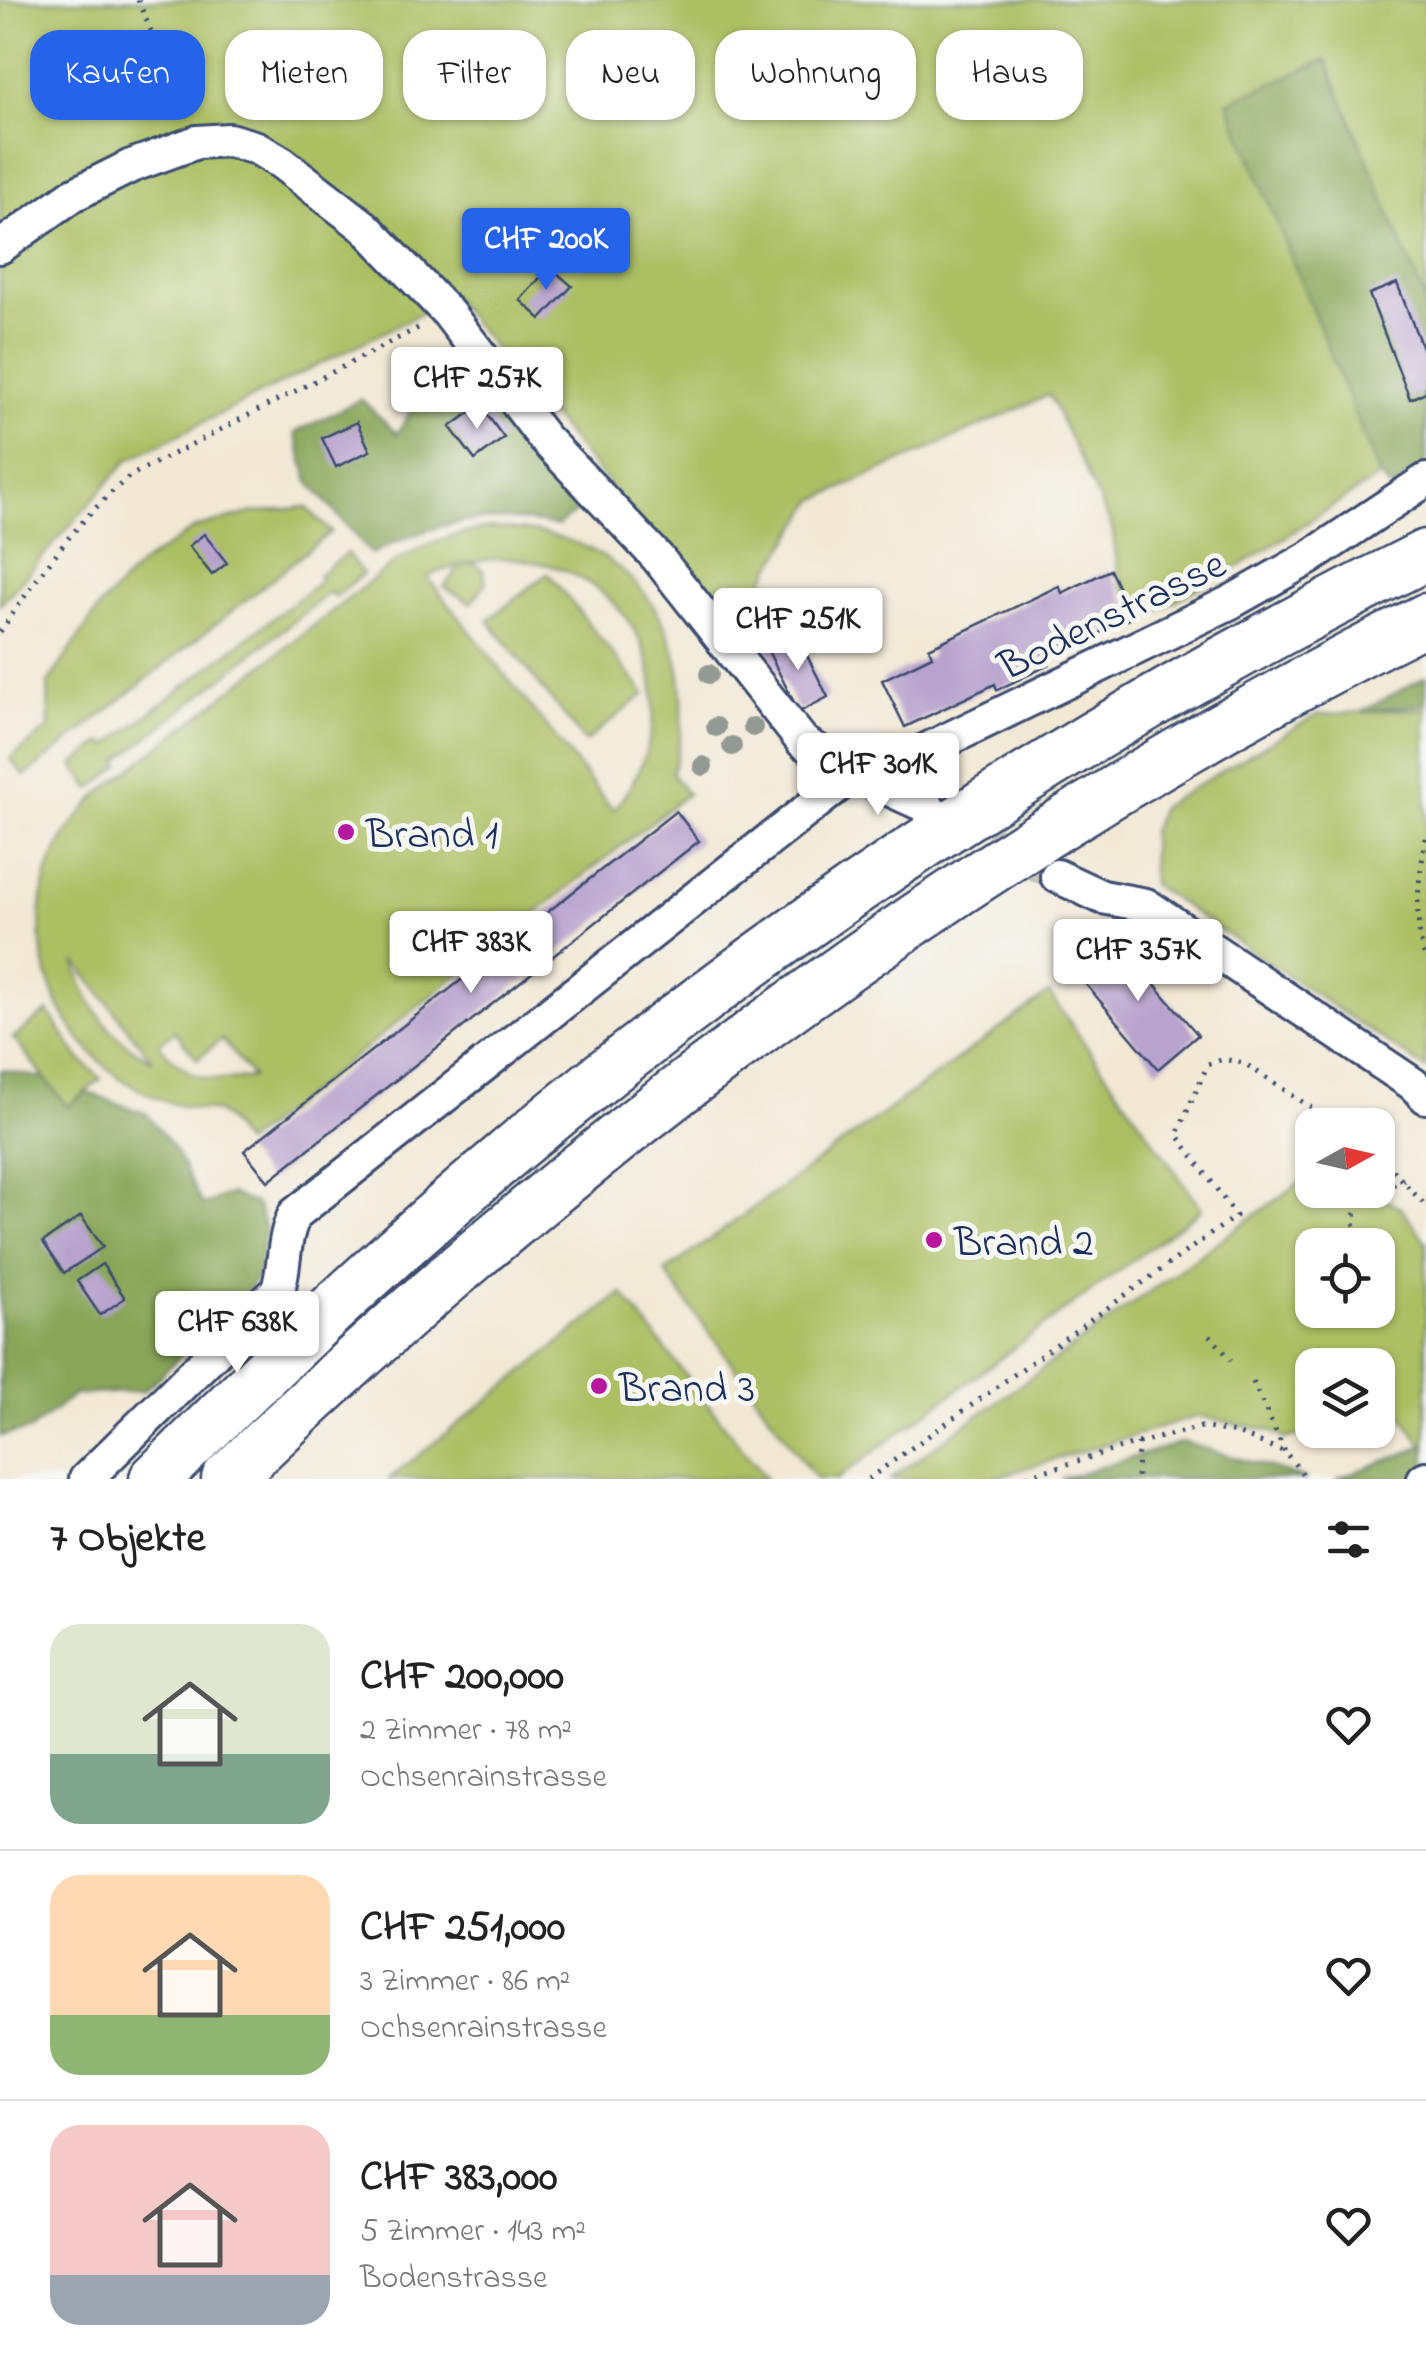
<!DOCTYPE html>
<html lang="de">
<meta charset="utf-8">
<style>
:root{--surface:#fff;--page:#f2f2f2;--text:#222;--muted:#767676;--line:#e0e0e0;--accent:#2563eb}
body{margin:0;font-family:"Indie Flower",sans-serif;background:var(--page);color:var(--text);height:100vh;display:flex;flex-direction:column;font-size:38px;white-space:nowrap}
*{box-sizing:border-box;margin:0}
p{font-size:32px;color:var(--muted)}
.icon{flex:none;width:55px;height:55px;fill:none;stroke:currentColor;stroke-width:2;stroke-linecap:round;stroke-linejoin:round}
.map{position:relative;height:1479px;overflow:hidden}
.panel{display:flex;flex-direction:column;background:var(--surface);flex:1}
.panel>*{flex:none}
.top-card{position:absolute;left:30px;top:30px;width:1368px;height:90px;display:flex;gap:20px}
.needle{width:65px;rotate:82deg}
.tools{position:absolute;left:1295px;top:1108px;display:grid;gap:20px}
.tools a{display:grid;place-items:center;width:100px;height:100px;border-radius:20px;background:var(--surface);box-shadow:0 2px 8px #0004;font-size:50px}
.price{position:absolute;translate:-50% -85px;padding:0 22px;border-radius:10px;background:#fff;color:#222;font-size:32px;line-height:65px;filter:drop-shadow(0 2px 5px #0008)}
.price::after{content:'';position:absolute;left:50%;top:60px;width:30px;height:22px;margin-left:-15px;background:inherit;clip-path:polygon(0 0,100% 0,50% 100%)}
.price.current{background:var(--accent);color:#fff}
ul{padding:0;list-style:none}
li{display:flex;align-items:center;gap:30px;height:250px;padding:0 50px}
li+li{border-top:2px solid var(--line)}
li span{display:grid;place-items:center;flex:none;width:280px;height:200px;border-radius:30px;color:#555}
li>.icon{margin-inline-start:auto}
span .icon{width:120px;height:120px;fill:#fffc;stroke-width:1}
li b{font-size:42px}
h2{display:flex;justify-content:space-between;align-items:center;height:120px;padding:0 50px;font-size:42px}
.chip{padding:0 35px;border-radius:30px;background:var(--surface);box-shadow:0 2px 8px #0004;font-size:35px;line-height:90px}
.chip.current{background:var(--accent);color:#fff}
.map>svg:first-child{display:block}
.green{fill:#acbf63;stroke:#647760;stroke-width:2.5;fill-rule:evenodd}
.forest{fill:#89a659;stroke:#526a5c;stroke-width:2.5}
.building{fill:#b8a2ce}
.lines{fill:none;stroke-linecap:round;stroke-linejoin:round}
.minor-tunnel{stroke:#c7c3bc;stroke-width:32;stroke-dasharray:32 16;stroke-linecap:butt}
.minor-casing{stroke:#3b4b70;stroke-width:38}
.highway-casing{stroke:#3b4b70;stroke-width:55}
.path{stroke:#3b4b70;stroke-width:5;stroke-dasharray:2.5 8;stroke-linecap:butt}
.minor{stroke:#fff;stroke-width:32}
.highway{stroke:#fff;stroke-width:50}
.tree{fill:#939a94}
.poi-dot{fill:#b5179e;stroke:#f6f6f2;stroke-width:4}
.labels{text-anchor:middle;stroke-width:10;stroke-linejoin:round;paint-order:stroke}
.street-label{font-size:42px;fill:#1b2f5e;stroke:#f6f6f2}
.poi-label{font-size:42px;fill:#1b2f5e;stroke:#f6f6f2;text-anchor:start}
</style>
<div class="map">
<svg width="1426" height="1479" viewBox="0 0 1426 1479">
<rect width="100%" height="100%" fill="#f6f6f2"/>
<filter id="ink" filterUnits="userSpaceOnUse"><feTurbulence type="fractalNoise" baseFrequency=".01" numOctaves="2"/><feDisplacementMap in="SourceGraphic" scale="20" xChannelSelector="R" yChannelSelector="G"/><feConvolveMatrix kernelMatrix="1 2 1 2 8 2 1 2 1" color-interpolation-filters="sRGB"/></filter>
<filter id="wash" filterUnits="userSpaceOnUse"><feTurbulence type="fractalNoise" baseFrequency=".0048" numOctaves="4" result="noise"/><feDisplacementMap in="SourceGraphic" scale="40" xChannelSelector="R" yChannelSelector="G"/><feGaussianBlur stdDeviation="2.25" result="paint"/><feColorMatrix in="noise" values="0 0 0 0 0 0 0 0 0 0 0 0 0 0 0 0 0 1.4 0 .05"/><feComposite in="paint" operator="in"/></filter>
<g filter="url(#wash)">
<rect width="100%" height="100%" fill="#f2e8d4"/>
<path class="green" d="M0 0H1426V465L1391 489 1380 476 1243 564 1140 620 1119 578 1112 527 1049 395 815 500 731 630 452 298 128 460 0 605Z
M306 507 331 532 25 776 10 759 49 728 48 683 99 608 140 565 195 528 250 513Z
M492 528C526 530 559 534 590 549 674 593 699 688 672 774L687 794 244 1144C237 1135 229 1121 220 1114 213 1109 199 1110 190 1108 170 1104 151 1096 133 1086 59 1043 22 951 49 869 59 839 79 815 100 793L395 562C427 542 455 533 492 528ZM511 558C529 561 547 563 564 570 665 613 680 732 613 810L427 577C454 564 481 559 511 558ZM76 963H77L153 1061C114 1042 85 1005 76 963ZM175 1031 197 1059 222 1039 252 1077C208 1085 187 1079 159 1044Z
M347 553 363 574 334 597 330 592 118 761 121 765 91 789 73 765 103 742 107 746 321 581 318 575Z
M474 564 483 570 486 583 471 603 444 587 460 566Z
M548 573 645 694 585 742 488 620Z
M1426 708V1069L1152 884 1151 832 1161 807 1316 715Z
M1049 993 1202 1209 837 1479H816L665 1272Z
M48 1011 78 1057 101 1079 68 1107 13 1038Z
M1312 1174V1190H1367L1402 1209 1426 1242V1443L1422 1445 1400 1413 1378 1418V1365H1312V1430H1325L1284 1439 1270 1431 1199 1416 990 1479H890ZM1312 1245H1378V1310H1312Z
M622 1293 766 1479H389Z"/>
<path class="forest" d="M1326 60 1426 302V465L1391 489 1380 476 1228 102Z
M465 357 591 501 557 526C486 511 436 521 371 554L309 482 295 433 361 399 397 434 427 384Z
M1426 676V704L1361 712Z
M3 1070 45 1079 68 1107 86 1092 147 1114 176 1152 202 1205 231 1194 256 1204 266 1229 258 1274 248 1292 144 1391 74 1395 30 1430 0 1436V1071Z
M1183 1442 1307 1479H1061Z
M1426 1445V1479H1337Z"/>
<g id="blocks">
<path class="building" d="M550 267 572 286 541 319 520 300Z
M1397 283 1426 358V392L1410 399 1369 294Z
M480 405 504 438 475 460 450 427Z
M357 422 370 451 336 467 322 438Z
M204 534 227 563 212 575 189 546Z
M1110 570 1133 617 1045 659 1049 665 997 690 995 684 905 727 882 680 932 656 929 648 1059 586 1062 593Z
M796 634 828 697 799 712 767 649Z
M676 811 699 841 268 1181 244 1151Z
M1117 940 1198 1035 1158 1069 1077 974Z
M81 1216 103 1247 64 1273 43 1242Z
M102 1264 125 1298 100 1315 77 1281Z"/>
</g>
</g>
<g filter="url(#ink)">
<use href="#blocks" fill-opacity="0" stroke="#3b4b70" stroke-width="2.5"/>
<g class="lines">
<path class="minor-tunnel" d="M945 816 1057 876"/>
<g class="minor-casing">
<path id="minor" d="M0 247 73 195 131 166 197 142 229 140 257 148 282 163 366 228 448 313 544 438 657 557 803 742 854 773 928 807
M1057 876 1102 897 1146 905 1413 1084 1426 1097
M86 1479 278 1290C286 1263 282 1239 295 1214L854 773 920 753 1231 602 1309 558 1426 480
M1424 1479 1426 1478"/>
</g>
<g class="highway-casing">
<path id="highway" d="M155 1479C267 1368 384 1258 505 1156 784 921 1098 717 1426 555
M227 1479C582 1139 985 839 1426 619"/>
</g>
<path class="path" d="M138 0 187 117
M0 632C41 573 75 522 130 476L422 326
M1426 838C1419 877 1412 922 1426 960
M1378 1155 1426 1206
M1362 1245 1353 1220 1362 1198 1404 1180
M1210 1335 1231 1360
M1253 1382 1285 1452
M1138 1443 1201 1427 1237 1433 1285 1452 1307 1479
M868 1479 1236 1216 1177 1134 1208 1064 1223 1059 1244 1063 1337 1125
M1017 1479 1138 1443 1137 1479"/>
<use href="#minor" class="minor"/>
<use href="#highway" class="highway"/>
</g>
<g class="tree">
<circle cx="709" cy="674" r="10"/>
<circle cx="716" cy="727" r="10"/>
<circle cx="753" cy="727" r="10"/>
<circle cx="732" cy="746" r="10"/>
<circle cx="703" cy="766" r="10"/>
</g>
</g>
<g class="poi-dot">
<circle cx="346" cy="832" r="10"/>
<circle cx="934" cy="1240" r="10"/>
<circle cx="599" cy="1386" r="10"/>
</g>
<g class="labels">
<g class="street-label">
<text transform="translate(1111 613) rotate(-26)" y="15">Bodenstrasse</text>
</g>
<g class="poi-label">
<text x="366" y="847">Brand 1</text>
<text x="954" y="1255">Brand 2</text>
<text x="619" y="1401">Brand 3</text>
</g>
</g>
</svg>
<div class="tools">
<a><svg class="needle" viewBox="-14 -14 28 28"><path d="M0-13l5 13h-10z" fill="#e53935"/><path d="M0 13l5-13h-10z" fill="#767676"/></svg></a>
<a><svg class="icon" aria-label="locate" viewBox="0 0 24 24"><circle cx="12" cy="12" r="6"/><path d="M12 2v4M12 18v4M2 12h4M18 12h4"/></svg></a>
<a><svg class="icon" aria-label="layers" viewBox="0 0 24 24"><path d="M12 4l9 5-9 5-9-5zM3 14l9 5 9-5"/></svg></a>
</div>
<b class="price current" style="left:546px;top:293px">CHF 200K</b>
<b class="price" style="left:477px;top:432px">CHF 257K</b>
<b class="price" style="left:798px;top:673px">CHF 251K</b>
<b class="price" style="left:878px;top:818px">CHF 301K</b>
<b class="price" style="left:471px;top:996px">CHF 383K</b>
<b class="price" style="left:1138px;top:1004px">CHF 357K</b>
<b class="price" style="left:237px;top:1376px">CHF 638K</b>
<div class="top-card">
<a class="chip current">Kaufen</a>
<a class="chip">Mieten</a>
<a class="chip">Filter</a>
<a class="chip">Neu</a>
<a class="chip">Wohnung</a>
<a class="chip">Haus</a>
</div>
</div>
<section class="panel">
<h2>7 Objekte<svg class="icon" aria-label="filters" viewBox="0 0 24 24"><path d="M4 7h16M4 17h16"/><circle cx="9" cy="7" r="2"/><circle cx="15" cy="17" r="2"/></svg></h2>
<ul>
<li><span style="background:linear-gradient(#dfe7d0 65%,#7fa58c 0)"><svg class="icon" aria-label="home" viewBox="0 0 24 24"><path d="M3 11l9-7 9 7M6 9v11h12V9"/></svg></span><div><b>CHF 200,000</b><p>2 Zimmer · 78 m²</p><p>Ochsenrainstrasse</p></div><svg class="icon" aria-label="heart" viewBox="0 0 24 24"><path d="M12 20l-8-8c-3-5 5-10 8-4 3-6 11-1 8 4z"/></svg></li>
<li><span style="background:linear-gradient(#ffd9b3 70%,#8fb573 0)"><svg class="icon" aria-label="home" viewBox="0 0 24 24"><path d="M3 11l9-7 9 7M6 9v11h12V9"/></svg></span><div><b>CHF 251,000</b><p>3 Zimmer · 86 m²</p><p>Ochsenrainstrasse</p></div><svg class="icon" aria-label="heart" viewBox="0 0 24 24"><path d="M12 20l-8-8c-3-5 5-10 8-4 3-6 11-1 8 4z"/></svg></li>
<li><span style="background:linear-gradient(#f6c9c9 75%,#9aa5b1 0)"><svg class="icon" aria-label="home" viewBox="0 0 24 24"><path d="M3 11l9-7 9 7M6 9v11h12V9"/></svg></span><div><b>CHF 383,000</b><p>5 Zimmer · 143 m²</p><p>Bodenstrasse</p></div><svg class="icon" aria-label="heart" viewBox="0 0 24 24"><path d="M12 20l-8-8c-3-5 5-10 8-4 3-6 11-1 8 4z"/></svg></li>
</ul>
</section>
